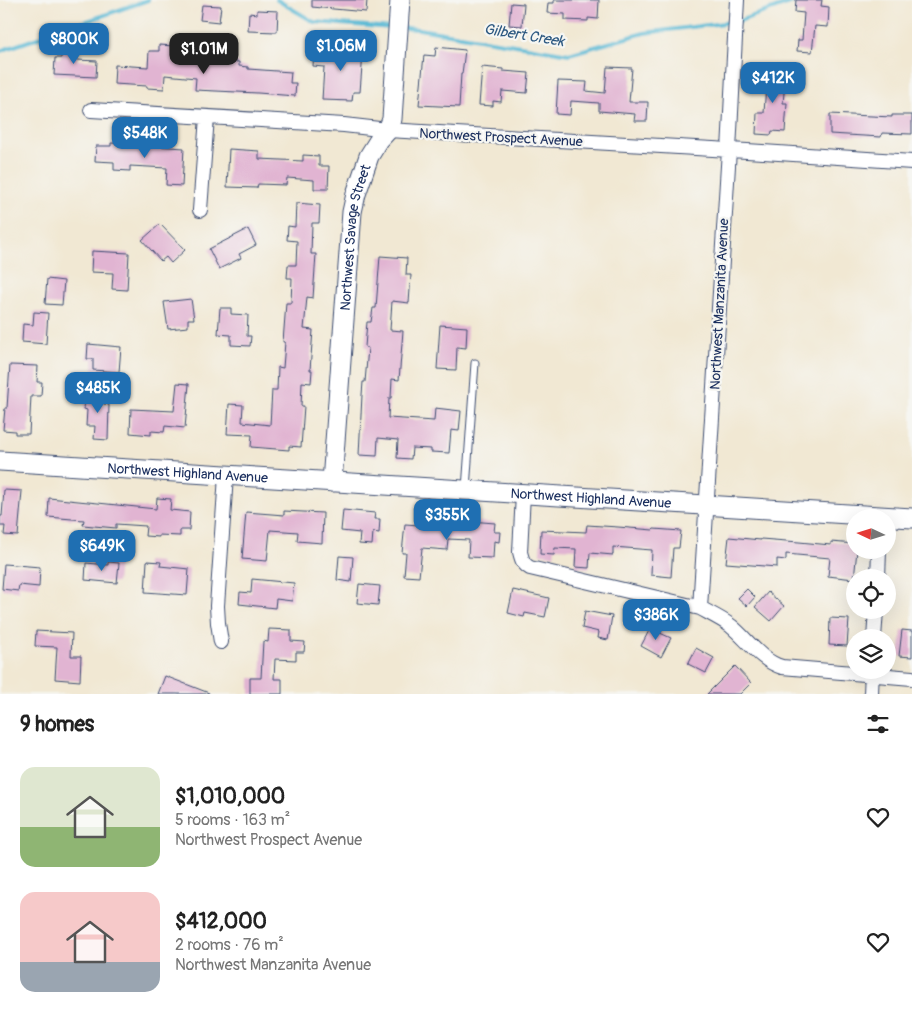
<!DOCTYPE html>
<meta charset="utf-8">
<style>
:root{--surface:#fff;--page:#f2f2f2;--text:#222;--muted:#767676;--accent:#1f6fb2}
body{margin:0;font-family:Pangolin,sans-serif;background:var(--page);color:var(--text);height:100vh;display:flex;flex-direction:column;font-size:19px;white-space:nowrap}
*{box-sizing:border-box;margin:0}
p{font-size:16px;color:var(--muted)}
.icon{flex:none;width:28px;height:28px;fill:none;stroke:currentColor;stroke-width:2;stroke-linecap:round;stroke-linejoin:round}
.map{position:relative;height:694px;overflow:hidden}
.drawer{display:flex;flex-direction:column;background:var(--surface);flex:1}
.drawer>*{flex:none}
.needle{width:32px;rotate:274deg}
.tools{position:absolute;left:846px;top:509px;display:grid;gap:10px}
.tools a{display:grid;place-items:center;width:50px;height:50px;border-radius:50%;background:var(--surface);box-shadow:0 5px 20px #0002;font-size:25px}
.price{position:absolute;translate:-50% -42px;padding:0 11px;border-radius:10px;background:var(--accent);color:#fff;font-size:16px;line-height:32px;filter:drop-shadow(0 1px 2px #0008)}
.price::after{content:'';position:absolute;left:50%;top:30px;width:15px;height:11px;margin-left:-8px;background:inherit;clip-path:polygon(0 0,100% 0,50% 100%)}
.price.selected{background:#222;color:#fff}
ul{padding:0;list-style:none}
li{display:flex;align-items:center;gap:15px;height:125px;padding:0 20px}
li span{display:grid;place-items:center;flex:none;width:140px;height:100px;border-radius:15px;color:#555}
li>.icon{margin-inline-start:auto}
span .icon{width:60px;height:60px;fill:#fffc;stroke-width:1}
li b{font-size:21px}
h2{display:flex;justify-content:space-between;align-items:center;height:60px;padding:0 20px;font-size:21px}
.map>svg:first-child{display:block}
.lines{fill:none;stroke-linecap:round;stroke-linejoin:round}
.stream{stroke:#54b7d3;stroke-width:4}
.building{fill:#e1b4d2}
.lane-casing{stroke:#3b4b70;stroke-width:9}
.street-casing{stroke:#3b4b70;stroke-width:16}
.secondary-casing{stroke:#3b4b70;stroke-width:21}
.lane{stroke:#fff;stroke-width:7}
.street{stroke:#fff;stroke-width:14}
.secondary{stroke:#fff;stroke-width:19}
.labels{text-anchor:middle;stroke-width:4.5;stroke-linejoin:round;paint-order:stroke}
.street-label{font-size:14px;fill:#1b2f5e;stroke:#f6f6f2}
.water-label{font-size:15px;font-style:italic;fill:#2c5881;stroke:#f6f6f2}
</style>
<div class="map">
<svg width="912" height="694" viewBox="0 0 912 694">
<rect width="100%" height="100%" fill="#f6f6f2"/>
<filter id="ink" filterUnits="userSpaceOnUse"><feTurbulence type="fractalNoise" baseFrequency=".02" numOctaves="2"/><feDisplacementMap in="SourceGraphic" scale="10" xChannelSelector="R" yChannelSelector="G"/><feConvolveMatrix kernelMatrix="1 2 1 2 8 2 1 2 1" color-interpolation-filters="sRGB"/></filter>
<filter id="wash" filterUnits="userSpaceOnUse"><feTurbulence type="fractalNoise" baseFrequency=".0096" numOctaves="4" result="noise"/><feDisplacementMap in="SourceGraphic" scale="20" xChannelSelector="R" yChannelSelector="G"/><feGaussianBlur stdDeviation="1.12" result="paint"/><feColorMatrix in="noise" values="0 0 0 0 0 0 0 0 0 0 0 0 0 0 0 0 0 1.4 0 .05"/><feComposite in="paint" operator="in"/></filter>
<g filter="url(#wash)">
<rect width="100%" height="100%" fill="#f1e8d3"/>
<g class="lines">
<path class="stream" d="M277 0 314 22 393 28
M739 21 798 0
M403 28 419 29 569 54 644 33 732 22
M0 51 148 0"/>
</g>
<g id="blocks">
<path class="building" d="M312 0H367L366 12 312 7Z
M554 0H599L598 19 588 18V21L565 20V14L547 13 548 3H554Z
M796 0H822L821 6 829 7 828 27 815 26 812 52 797 51 798 40H802L804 13 795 12Z
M511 3 524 4 522 26 509 25Z
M202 5 221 6 219 22 200 20Z
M257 10 278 11 277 32 248 31 249 13 257 14Z
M354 39 364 40 360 92H353L352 101 322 100 324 67 313 66 314 51 343 52V45L354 46Z
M159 45 175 46 174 55 211 58V60L239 62V66L248 67V69L291 72 290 83H296L295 96 258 93 195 90 196 78 165 75 164 89 147 88V86L114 84 115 65 148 67 149 51H159Z
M436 47 465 50 462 74H461L459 107 419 105 424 55 435 56Z
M62 48 78 49 77 60 97 61 96 77 54 75 55 58H61Z
M482 67 503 69V71L529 73 527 93 502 91 501 102 493 101V106L479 105Z
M607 67 632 68 629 102H648L647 121H634L635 114 599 111V103L571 101 570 115 556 114 558 81 587 82 586 91 605 93Z
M761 71 786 73 783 103H787L785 132 772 131 771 135 756 134 757 113H764L766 85 760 84Z
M830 114 892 117V115H912V134L882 133 881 137 830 134Z
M111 143 184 148 182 186 166 185 167 168 130 166V171L114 170V162L95 161 96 146H111Z
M229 149 259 151V159L303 161V155L319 156V166H329L328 189H314V180L287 178 286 185 258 184 257 188 227 187Z
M296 203 320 205 319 223H312L311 254H316L313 298 307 297 304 329 313 330 310 370H312L311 383 302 382 301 406H304L301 447 289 446V450L251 447 252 435 227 434 229 404 243 405 242 422 270 425 272 390H277L278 367 283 368 285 342H283L286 303H291L292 278H287L288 265H296L297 241 287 240 288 226 295 227Z
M160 224 185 250 171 263 166 257 161 261 142 240Z
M248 229 256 245 239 254 241 258 219 269 209 249Z
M92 251 129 253 127 290 112 289 113 273 91 272Z
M380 256 407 258 406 275H411L409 303 392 301 390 330 403 331 399 380 392 379 391 398H389L388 418 434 421 435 408 461 411 459 431 451 430 449 453 431 452V449L412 448 411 459 397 458 398 440 378 438 377 456 359 455 362 395 363 382H365L368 348 365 347 367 322H371L373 308H376Z
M47 279 64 281 62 305 45 304Z
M191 299 194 319H188V327L168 329 164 302Z
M220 308H231V314L248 315 247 336H251L250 346 231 345V335L218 334Z
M34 312 48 313 46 344 22 342 23 324 33 325Z
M440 325 467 327 466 348 457 347 456 370 437 369Z
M88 344 121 347 119 372 93 370V359H87Z
M10 365 38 366 37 382H42L41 396H31L29 434H15V431L3 430 5 408H7Z
M177 383 189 384 185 428 165 426 164 432 151 431V435L130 433 131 409 174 411Z
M89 390 105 391 104 404 109 405 108 440 94 439 95 426H86L87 410 84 409 85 397 88 398Z
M4 490 22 491 18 536 4 535 5 526H0V516H2Z
M49 498 156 509 157 498 171 499 170 510 190 512 189 530H180V536L159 535V537L145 536 146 526 116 524V528L83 525 84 520 48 517Z
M343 510 375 513 374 519H380L379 533 373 532 372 545 359 544 360 533 341 531Z
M284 511 323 513 322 543 297 541 298 532 270 530 267 561 242 559 246 512 284 515Z
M434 520 470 523V521L495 523 494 532H500L499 542 494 541 493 558 468 557 469 540 448 539 447 550 422 548 419 577 404 576 406 553H402L405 524 433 526Z
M587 525 618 527 653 530 654 529 681 531 679 548H673L671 577 651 575 652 550 613 547V555L590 553 589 568 575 567 576 549 555 548 554 555 540 554 541 530 586 532Z
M729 537 761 540V539L799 542 831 545V542L855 544V550H857L854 579 828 576 830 558 786 554V560L777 559V567L726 563Z
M339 556 353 557 351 582 337 580Z
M147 561 161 562 160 566 189 569 187 595 145 592Z
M108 562 119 563 117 583 85 580 86 563 108 565Z
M4 564 40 567 39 587 19 585 18 591 2 589Z
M252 579 294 583 292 601 276 599 275 608 239 604 240 592 251 593Z
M359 584 380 586 378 605 357 603Z
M747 589 755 597 747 606 738 598Z
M513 590 549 598 545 617 525 613 524 617 508 613Z
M768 592 784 606 771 621 755 607Z
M585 611 612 616 608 640 598 638 599 632 582 628Z
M830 618 849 619 847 646 829 645Z
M653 623 663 628 660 633 671 638 661 657 641 646Z
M269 629 291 630V641L305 642 304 652H296V660L275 659 274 679H282V694H250V678H261L263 641 268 642Z
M902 630 912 631V657L899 656Z
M36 631 72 633 71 656H81L80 681 55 679 57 647 35 646Z
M696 648 714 658 706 673 688 664Z
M735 666 751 683 740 694H707Z
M165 676 209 693V694H158Z"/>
</g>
</g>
<g filter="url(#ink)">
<use href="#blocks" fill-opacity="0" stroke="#3b4b70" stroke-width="1"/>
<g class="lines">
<g class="lane-casing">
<path id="lane" d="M466 489 475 363"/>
</g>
<g class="street-casing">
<path id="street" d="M91 110 344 125 388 130 747 151 912 162
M200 210 207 117
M523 494 520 552C522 560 523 564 530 568L700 608C711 614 722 619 731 626 748 640 761 661 782 667L912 678
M878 578 879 550
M700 608 729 150 737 0
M874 638 876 610
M221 642 218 623 217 606 226 476
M871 694 872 670"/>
</g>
<g class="secondary-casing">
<g id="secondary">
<path id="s1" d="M0 461 912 518"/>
<path id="s2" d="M332 482 352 212 356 194 369 156 379 140 388 130 392 119 400 0"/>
</g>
</g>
<use href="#lane" class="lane"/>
<use href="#street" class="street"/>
<use href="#secondary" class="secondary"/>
</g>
</g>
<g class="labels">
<g class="street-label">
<text transform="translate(501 137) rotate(3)" y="5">Northwest Prospect Avenue</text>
<text dy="5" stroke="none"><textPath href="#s2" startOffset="246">Northwest Savage Street</textPath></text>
<text transform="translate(719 304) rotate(-87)" y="5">Northwest Manzanita Avenue</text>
<text dy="5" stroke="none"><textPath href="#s1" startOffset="188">Northwest Highland Avenue</textPath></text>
<text dy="5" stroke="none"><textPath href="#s1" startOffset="592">Northwest Highland Avenue</textPath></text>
</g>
<g class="water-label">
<text transform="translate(524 35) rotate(9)" y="5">Gilbert Creek</text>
</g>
</g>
</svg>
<div class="tools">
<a><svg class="needle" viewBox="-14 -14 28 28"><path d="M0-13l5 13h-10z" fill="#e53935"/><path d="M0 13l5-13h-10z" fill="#767676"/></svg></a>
<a><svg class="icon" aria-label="locate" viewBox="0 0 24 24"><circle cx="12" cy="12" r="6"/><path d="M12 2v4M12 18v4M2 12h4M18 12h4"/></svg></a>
<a><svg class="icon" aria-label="layers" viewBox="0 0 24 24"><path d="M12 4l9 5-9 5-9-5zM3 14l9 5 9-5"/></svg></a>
</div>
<b class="price" style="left:74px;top:65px">$800K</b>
<b class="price" style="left:341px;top:72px">$1.06M</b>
<b class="price selected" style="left:204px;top:75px">$1.01M</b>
<b class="price" style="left:773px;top:104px">$412K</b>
<b class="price" style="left:145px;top:159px">$548K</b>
<b class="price" style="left:98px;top:414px">$485K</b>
<b class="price" style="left:447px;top:541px">$355K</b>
<b class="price" style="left:102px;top:572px">$649K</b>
<b class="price" style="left:656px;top:641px">$386K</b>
</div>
<section class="drawer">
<h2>9 homes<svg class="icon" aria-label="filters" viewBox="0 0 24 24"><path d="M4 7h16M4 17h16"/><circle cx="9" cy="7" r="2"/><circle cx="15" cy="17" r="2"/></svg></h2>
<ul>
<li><span style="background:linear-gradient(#dfe7d0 60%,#8fb573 0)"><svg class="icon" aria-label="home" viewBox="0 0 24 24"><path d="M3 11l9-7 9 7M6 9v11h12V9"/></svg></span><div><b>$1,010,000</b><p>5 rooms · 163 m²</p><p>Northwest Prospect Avenue</p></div><svg class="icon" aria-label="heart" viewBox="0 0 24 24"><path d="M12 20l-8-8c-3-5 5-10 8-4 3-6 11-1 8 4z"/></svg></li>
<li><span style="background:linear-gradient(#f6c9c9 70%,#9aa5b1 0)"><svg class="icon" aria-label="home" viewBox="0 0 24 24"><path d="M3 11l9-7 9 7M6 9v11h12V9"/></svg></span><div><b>$412,000</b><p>2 rooms · 76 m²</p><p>Northwest Manzanita Avenue</p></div><svg class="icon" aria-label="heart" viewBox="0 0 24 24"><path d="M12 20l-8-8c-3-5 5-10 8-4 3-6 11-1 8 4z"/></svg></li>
</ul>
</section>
